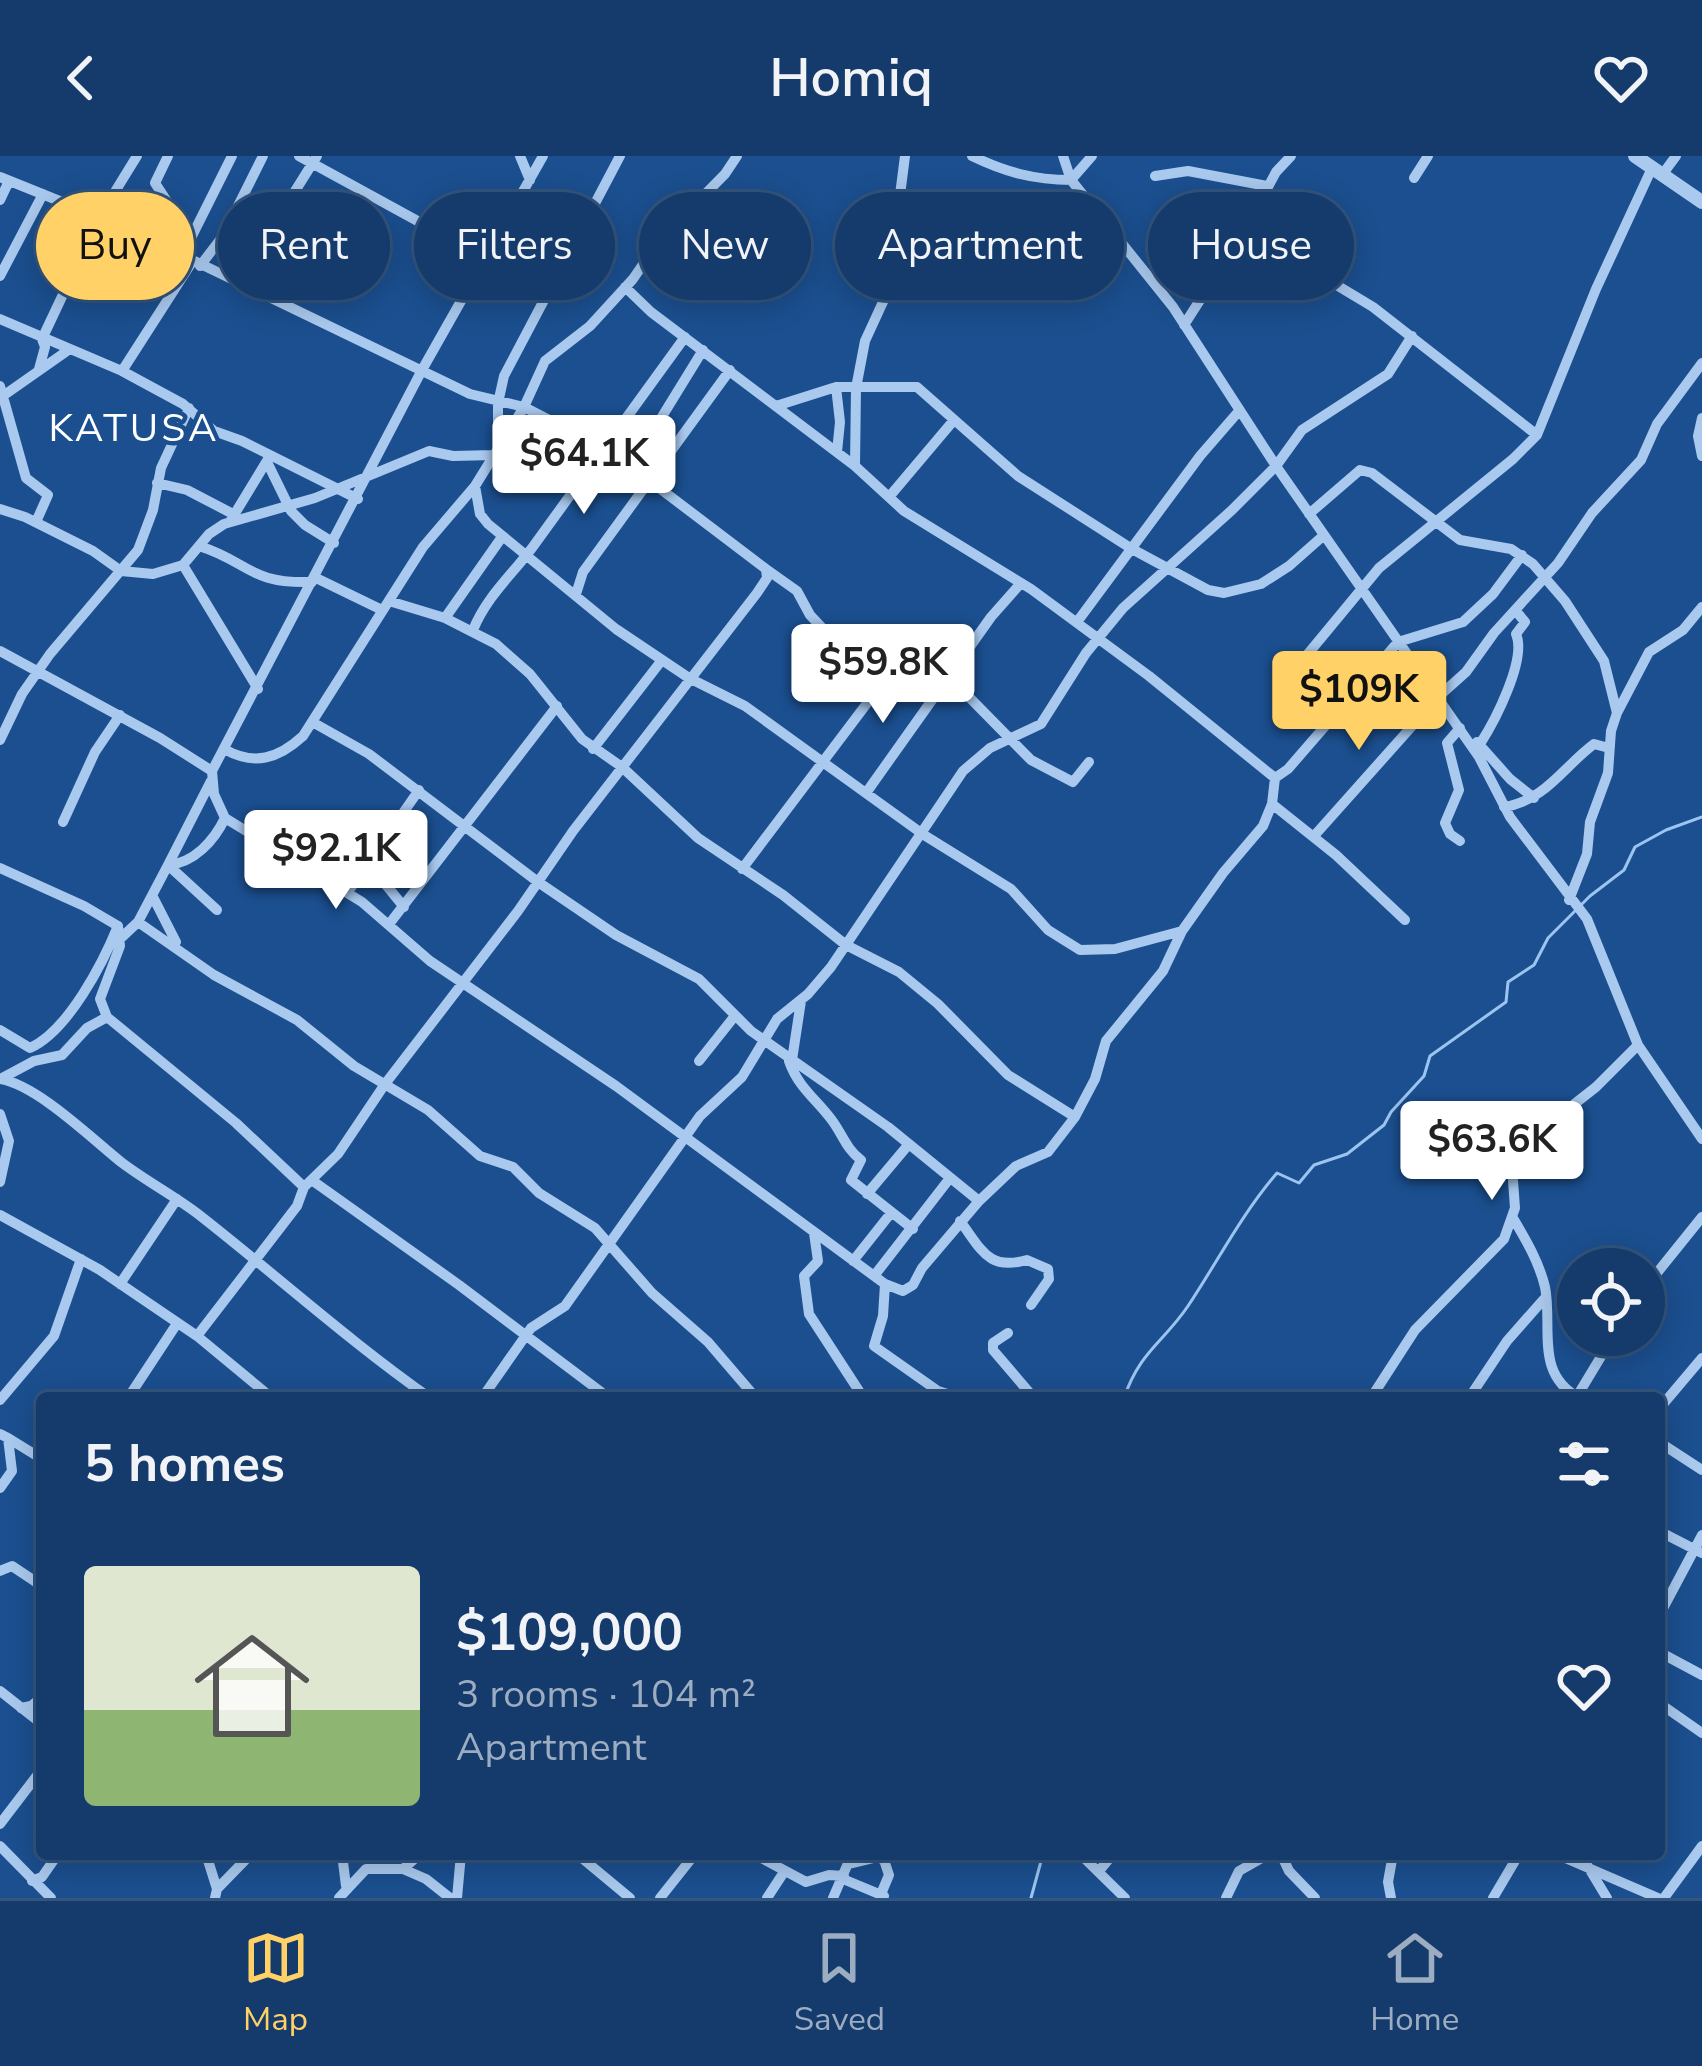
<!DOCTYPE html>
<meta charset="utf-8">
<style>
:root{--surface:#143b6b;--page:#214673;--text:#f1f3f6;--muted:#9dadc1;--line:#33557e;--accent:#ffd166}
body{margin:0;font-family:"Nunito Sans",sans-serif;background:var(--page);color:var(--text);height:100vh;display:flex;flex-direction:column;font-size:45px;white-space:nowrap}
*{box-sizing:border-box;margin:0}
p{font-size:39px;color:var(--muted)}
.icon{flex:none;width:66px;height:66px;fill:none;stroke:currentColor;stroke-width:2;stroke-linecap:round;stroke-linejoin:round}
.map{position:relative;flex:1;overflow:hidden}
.side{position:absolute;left:36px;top:1236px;width:1629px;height:468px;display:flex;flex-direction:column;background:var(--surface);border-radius:12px;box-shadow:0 6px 30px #0003,0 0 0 3px var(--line)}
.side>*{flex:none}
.top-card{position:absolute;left:36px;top:36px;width:1632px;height:108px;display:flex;gap:24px}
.controls{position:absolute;left:1557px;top:1092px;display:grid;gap:24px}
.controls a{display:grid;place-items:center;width:108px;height:108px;border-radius:50%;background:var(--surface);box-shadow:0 6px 30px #0003,0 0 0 3px var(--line);font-size:60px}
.price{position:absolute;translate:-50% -102px;padding:0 27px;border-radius:12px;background:#fff;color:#222;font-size:39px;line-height:78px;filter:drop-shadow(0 3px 6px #0008)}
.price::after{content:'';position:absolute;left:50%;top:72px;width:36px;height:27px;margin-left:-18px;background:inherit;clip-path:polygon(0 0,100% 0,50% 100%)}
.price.current{background:var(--accent);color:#111}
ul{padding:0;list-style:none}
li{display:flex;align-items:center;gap:36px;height:300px;padding:0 48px}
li+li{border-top:3px solid var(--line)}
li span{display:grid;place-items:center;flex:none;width:336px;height:240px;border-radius:12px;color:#555}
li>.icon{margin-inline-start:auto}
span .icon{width:144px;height:144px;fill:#fffc;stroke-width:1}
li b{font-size:51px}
h2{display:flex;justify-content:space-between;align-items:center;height:144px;padding:0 48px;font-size:51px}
.chip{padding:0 42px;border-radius:54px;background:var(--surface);box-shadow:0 6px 30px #0003,0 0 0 3px var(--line);font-size:42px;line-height:108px}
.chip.current{background:var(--accent);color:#111}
header{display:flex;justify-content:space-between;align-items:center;height:156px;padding:0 48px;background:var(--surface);font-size:54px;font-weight:600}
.menu{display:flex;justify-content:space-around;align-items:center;height:168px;border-top:3px solid var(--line);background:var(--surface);font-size:33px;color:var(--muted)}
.menu a{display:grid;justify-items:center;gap:6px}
.menu .current{color:var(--accent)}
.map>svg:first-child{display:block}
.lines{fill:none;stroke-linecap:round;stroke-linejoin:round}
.stream{stroke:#9cc4f0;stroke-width:3}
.minor{stroke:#a9c9ee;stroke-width:10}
.tertiary{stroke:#a9c9ee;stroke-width:14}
.labels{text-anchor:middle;stroke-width:9;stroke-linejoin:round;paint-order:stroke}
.quarter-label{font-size:39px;letter-spacing:3px;fill:#fff;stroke:#1b4f8f}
</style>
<header><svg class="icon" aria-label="back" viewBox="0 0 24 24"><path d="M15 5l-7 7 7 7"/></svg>Homiq<svg class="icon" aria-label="heart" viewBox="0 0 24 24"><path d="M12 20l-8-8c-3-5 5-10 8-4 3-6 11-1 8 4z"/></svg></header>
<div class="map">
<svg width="1702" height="1742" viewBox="0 0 1702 1742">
<rect width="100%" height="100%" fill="#1b4f8f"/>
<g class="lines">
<path class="stream" d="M1124 1242C1140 1195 1163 1187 1188 1150 1218 1105 1241 1059 1277 1017L1299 1027 1314 1009 1347 998 1384 969 1391 956 1424 920 1430 900 1506 846 1508 826 1534 809 1548 782 1590 740 1624 714 1635 691 1666 674 1702 661
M1031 1742 1043 1698"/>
<path class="minor" d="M299 0 485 102
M520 0 530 24
M972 0C1005 16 1034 24 1071 24L1092 0
M1063 0 1071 24 1173 151 1276 310 1479 601 1510 661 1587 763 1638 889 1702 983
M1662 19 1676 0
M1155 20 1188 15 1267 30
M0 21 124 71 470 238 524 251 580 280 650 325 766 413 767 422 757 437 573 675 518 755 385 928 338 998 304 1031
M1414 22 1428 0
M0 44 9 25
M1245 74 1373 151 1537 279
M150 84 168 47 155 27 168 0
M182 100 232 0
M200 110 223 80 263 0
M0 120 43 38
M238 126 317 0
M625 131 651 156 855 310 904 355 1031 433 1149 520 1275 622 1288 613 1398 486 1463 466 1493 438 1522 399
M0 163 122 215 183 248 214 275 242 285 358 343
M1184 169 1245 74 1276 16 1291 0
M39 213 45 191 42 183 100 60 137 0
M122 215 192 106
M0 230 26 322 48 339 36 366
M836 231 840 266 837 296
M0 242 67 195
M776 250 836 231H917L1018 320 1132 393 1208 434 1224 437 1261 428 1289 410 1323 380
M520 259 534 286 566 293 593 291
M1702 262 1698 280 1702 300
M534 286 498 291V247L504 220 620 0
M611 286 655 272 703 194
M267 306 291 355 305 369 334 387
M855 310 856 232 865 185 888 135 887 70 900 39 905 0
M157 327 187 334 235 359
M475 330 480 358 488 368 616 473 689 522 745 550 924 679 1011 733 1048 774 1080 794 1115 793 1182 775 1223 717 1263 670 1272 648 1275 622
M889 341 954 264
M0 353 25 361 93 395 121 415 153 418 183 409 209 378 224 368 315 342 429 295 453 300 494 299
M1309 358 1360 314 1372 317 1460 384 1511 393 1533 408 1565 445 1604 505 1617 557
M231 364 268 303
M199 390C250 406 248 428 312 426
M183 409 258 533
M766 413 797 435 810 459 825 475 933 528 969 541 1031 604 1073 626 1089 606
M314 421 382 454
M576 438 583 416 730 214
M389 445 445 462 496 488 530 518 582 583 622 611 698 682 783 739 846 789 899 816 938 848 1008 919 1075 961
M445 462 502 381
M1077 466 1200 300 1239 255
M473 474C487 440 511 420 532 392 583 322 634 252 685 181
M0 495 160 582 212 615
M1307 499 1379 412 1513 303 1537 279 1596 133 1652 12
M314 567 369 598 538 726 616 779 699 823 751 875 888 971 979 1045
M1460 572 1447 587 1459 634 1445 667 1450 678 1460 685
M0 584 22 538 50 498 138 394 153 354 161 312 189 252
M1477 586 1510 623 1534 642
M1480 588C1495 565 1527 503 1516 478L1525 466 1516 455
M224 593C254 610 278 603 303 580L423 391 475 330 524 251 545 205 590 170 633 123 659 85 725 18 737 0
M593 593 662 504
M211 625 168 709 217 754
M866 637 991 461 1021 427
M1272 648 1336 699 1405 764
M1504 651C1546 644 1562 612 1594 588L1609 592
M225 662 362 746 430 805 616 930 885 1128 903 1135 913 1129 922 1112 979 1045 1016 1010 1048 996 1075 961 1095 923 1106 885 1163 815 1182 775
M63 666 95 596 120 559
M1314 680 1438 541 1466 516 1494 477 1558 407 1592 357 1641 304 1657 268 1702 207
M369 708 404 751
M0 712 84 750 118 770 120 790 100 843 107 861 236 967 304 1031 297 1050 197 1180 272 1242
M742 713 874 538 887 503
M348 736 419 634
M153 741 176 786
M1569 744 1587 698 1590 666 1608 617 1611 575 1617 557 1649 496 1683 474 1702 451
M138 766 168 709C194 707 214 685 225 662L214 638 212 615 422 214 543 0
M390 767 557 550
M122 781 138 766 214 819 297 864 354 910 428 954 480 1000 513 1011 539 1037 595 1072 652 1137 708 1186 756 1242
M0 874 30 892C68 875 103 807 118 770
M792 904 801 845
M699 905 734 861
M789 905C798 931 815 942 831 963 842 977 846 993 861 1004L851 1024 913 1073
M2 922 34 905 62 899 87 872 107 861
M0 923C37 929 91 982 121 1006 146 1025 173 1039 198 1058 276 1119 349 1185 430 1242
M0 958 9 985 0 1026
M313 1025 459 1129 609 1242
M867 1038 909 988
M0 1059 100 1114 197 1180
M1513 1062C1526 1084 1539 1106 1545 1131 1553 1171 1534 1219 1580 1242
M960 1065C982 1094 988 1115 1027 1104L1048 1113 1049 1123 1031 1149
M814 1077 818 1105 804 1120 809 1158 859 1235
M853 1105 891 1057
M874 1120 950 1022
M120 1128 177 1043
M885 1128 883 1160 874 1190 938 1235 960 1242
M1644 1133 1702 1061
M1008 1177 993 1187V1194L1034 1242
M128 1242 176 1169
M482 1242 531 1172 565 1150 700 960 742 921 777 863 808 838 831 811 963 615 990 592 1041 568 1086 497 1123 452 1232 354 1276 310 1302 274 1388 218 1412 180
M1371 1242 1415 1174 1504 1083 1515 1052 1512 1011 1517 993 1596 931 1638 889
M1469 1242 1507 1185 1544 1143
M1576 1242 1614 1179
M0 1244 54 1180 81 1103
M1659 1253 1702 1202
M0 1278 8 1282 12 1315 0 1332
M8 1282 42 1303
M1659 1286 1702 1314
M1659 1375 1702 1397
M0 1415 12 1410 42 1430
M1659 1460 1702 1379
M1659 1496 1702 1519
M0 1535 42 1568
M1659 1547 1702 1577
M21 1552 31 1550 42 1541
M0 1668 42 1613
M0 1690 51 1742
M206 1698 217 1733 215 1742
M342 1698 346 1730
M577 1698 630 1742
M754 1698 806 1726 829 1719 844 1720
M971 1698 972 1699
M1080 1698 1125 1742
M1281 1698 1289 1715 1315 1742
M1556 1698 1658 1742
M849 1708 878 1701 884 1704 889 1719 881 1738
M1587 1709 1607 1742
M403 1713 426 1723 450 1742
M1099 1715 1113 1698
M843 1723 884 1740
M32 1725 42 1721 58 1698
M217 1733 251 1698
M339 1742 366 1713H403L420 1698
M457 1742 461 1698
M660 1742 695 1698
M767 1742 784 1716
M833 1742 852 1698
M1226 1742 1239 1715 1269 1698
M1391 1742 1388 1726 1393 1698
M1493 1742 1519 1698
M1664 1742 1702 1690"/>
<path class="tertiary" d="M1635 0 1702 46"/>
</g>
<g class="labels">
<g class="quarter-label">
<text x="134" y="285">KATUSA</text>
</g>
</g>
</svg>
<div class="controls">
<a><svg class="icon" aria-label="locate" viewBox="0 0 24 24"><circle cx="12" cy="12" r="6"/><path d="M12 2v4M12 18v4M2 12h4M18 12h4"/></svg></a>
</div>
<b class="price" style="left:584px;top:361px">$64.1K</b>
<b class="price" style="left:883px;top:570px">$59.8K</b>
<b class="price current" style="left:1359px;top:597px">$109K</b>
<b class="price" style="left:336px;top:756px">$92.1K</b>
<b class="price" style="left:1492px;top:1047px">$63.6K</b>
<div class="top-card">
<a class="chip current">Buy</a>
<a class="chip">Rent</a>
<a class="chip">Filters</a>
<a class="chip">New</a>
<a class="chip">Apartment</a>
<a class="chip">House</a>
</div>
<section class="side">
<h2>5 homes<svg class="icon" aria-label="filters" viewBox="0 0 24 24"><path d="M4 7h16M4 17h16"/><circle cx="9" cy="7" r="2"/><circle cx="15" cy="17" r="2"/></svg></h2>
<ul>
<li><span style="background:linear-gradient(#dfe7d0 60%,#8fb573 0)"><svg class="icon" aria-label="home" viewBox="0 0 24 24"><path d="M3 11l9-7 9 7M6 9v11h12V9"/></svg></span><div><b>$109,000</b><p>3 rooms · 104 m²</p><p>Apartment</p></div><svg class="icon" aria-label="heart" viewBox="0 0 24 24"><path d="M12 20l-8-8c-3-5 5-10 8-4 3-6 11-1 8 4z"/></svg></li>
</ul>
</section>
</div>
<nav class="menu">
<a class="current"><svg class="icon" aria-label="map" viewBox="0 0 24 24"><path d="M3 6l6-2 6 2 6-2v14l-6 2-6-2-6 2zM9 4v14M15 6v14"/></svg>Map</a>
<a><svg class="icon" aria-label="saved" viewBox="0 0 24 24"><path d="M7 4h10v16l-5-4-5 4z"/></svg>Saved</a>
<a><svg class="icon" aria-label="home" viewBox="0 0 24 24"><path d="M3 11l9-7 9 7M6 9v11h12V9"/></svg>Home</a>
</nav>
